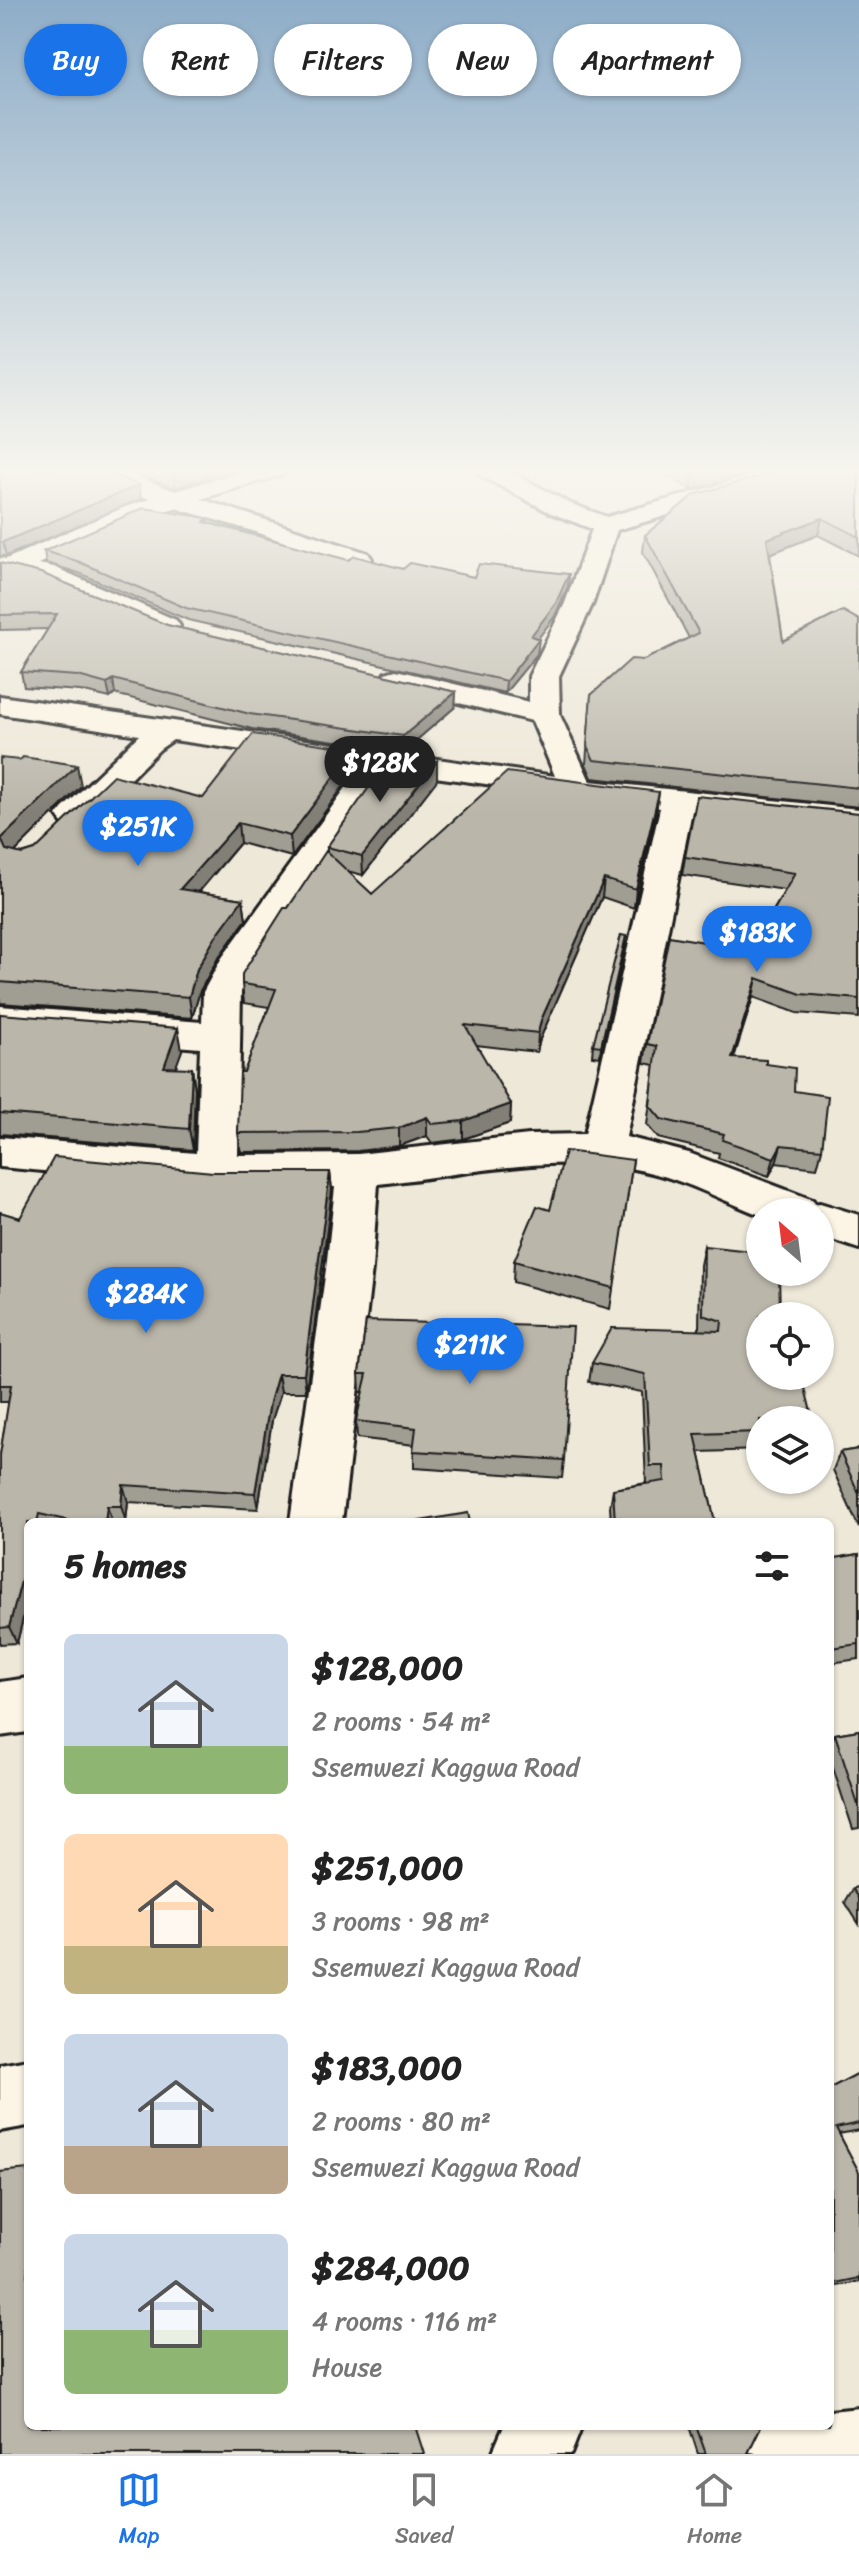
<!DOCTYPE html>
<meta charset="utf-8">
<style>
:root{--surface:#fff;--page:#f6f6f6;--text:#222;--muted:#767676;--line:#e0e0e0;--accent:#1a73e8}
body{margin:0;font-family:Sriracha,sans-serif;background:var(--page);color:var(--text);height:100vh;display:flex;flex-direction:column;font-size:30px;white-space:nowrap}
*{box-sizing:border-box;margin:0}
p{font-size:26px;color:var(--muted)}
.icon{flex:none;width:44px;height:44px;fill:none;stroke:currentColor;stroke-width:2;stroke-linecap:round;stroke-linejoin:round}
.map{position:relative;flex:1;overflow:hidden}
.details{position:absolute;left:24px;top:1518px;width:810px;height:912px;display:flex;flex-direction:column;background:var(--surface);border-radius:12px;box-shadow:0 2px 6px #0004}
.details>*{flex:none}
.guide{position:absolute;left:24px;top:24px;width:812px;height:72px;display:flex;gap:16px}
.needle{width:52px;rotate:332deg}
.fabs{position:absolute;left:746px;top:1198px;display:grid;gap:16px}
.fabs a{display:grid;place-items:center;width:88px;height:88px;border-radius:50%;background:var(--surface);box-shadow:0 2px 6px #0004;font-size:40px}
.price{position:absolute;translate:-50% -68px;padding:0 18px;border-radius:28px;background:var(--accent);color:#fff;font-size:26px;line-height:52px;filter:drop-shadow(0 2px 4px #0008)}
.price::after{content:'';position:absolute;left:50%;top:48px;width:24px;height:18px;margin-left:-12px;background:inherit;clip-path:polygon(0 0,100% 0,50% 100%)}
.price.active{background:#222;color:#fff}
ul{padding:0;list-style:none}
li{display:flex;align-items:center;gap:24px;height:200px;padding:0 40px}
li span{display:grid;place-items:center;flex:none;width:224px;height:160px;border-radius:12px;color:#555}
li>.icon{margin-inline-start:auto}
span .icon{width:96px;height:96px;fill:#fffc;stroke-width:1}
li b{font-size:34px}
h2{display:flex;justify-content:space-between;align-items:center;height:96px;padding:0 40px;font-size:34px}
.pill{padding:0 28px;border-radius:36px;background:var(--surface);box-shadow:0 2px 6px #0004;font-size:28px;line-height:72px}
.pill.active{background:var(--accent);color:#fff}
.tab-bar{display:flex;justify-content:space-around;align-items:center;height:112px;border-top:2px solid var(--line);background:var(--surface);font-size:22px;color:var(--muted)}
.tab-bar a{display:grid;justify-items:center;gap:4px}
.tab-bar .active{color:var(--accent)}
.map>svg:first-child{display:block}
.lines{fill:none;stroke-linecap:round;stroke-linejoin:round}
.minor-casing{stroke:#1c1c1c;stroke-width:6}
.minor{fill:#fcf5e5;fill-rule:evenodd}
.wall{fill:#a09d92;stroke:#1c1c1c;stroke-width:2}
.shaded-wall{fill:#827f77;stroke:#1c1c1c;stroke-width:2}
.building{fill:#bab6aa;stroke:#1c1c1c;stroke-width:2}
</style>
<div class="map">
<svg width="859" height="2454" viewBox="0 0 859 2454">
<rect width="100%" height="100%" fill="#eee8d9"/>
<filter id="ink" filterUnits="userSpaceOnUse"><feTurbulence type="fractalNoise" baseFrequency=".0125" numOctaves="2"/><feDisplacementMap in="SourceGraphic" scale="16" xChannelSelector="R" yChannelSelector="G"/><feConvolveMatrix kernelMatrix="1 2 1 2 8 2 1 2 1" color-interpolation-filters="sRGB"/></filter>
<g filter="url(#ink)">
<g class="lines">
<g class="minor-casing">
<path id="minor" d="M84 469H117L175 491 250 469H287L284 474 201 499 368 553 372 559 368 565H350L256 532 175 508 139 518 39 564 54 567 176 620 180 626 176 632 166 635 37 580 0 574V558L6 559 121 508 150 499 87 474Z
M475 469H505L569 503 607 517 774 469H812L809 474 617 530 593 603 559 676 560 715 590 781 859 809V829L692 811 626 1137 689 1153 813 1200 815 1204 820 1203 859 1215V1249L820 1236V1212H760V1215C724 1201 689 1182 652 1173 562 1150 468 1175 378 1184L372 1269 342 1522H290L326 1269 335 1187H216L0 1167V1137L196 1153 200 1048 0 1032V1006L202 1022 203 992 221 959 361 767 173 740 160 749 86 823 74 826 62 823 57 816 62 809 139 735 0 714V696L555 776 532 721 385 685 381 679 385 673 396 670 529 702V676L565 603 592 529 551 513 478 474ZM391 771 660 808 585 1134 529 1135 358 1154 238 1155 241 992 257 962Z
M28 1678V1732L0 1736V1682Z
M28 2060V2126L0 2131V2065Z
M859 2408V2454H743L757 2426H830V2411Z
M504 2426H582L571 2454H492Z"/>
</g>
<use href="#minor" class="minor"/>
</g>
<path class="wall" d="M0 469 141 499 6 556H0Z
M125 469H232L175 488Z
M659 469H764L691 490Z
M859 469V556L818 535 770 554 783 641 859 620V807L592 778 586 764 591 695 644 660 689 638 643 552 645 535Z
M207 518 208 523 348 560 403 569 474 577 569 574 568 586 555 616 538 638 537 654 505 693 188 620 79 573 46 563 44 551Z
M0 563 167 625 456 692 455 707 404 751 252 729 115 694 110 698 80 691 24 687 21 672 48 629 0 630Z
M0 758 81 786 15 852 22 854 203 798 356 769 292 857 240 843 199 892 243 899 246 920 218 958 200 991 192 1018 0 1003Z
M437 761V780L363 875 347 871 372 894 659 792 656 811 634 908 602 897 540 1039 537 1052 476 1045 511 1104 510 1123 463 1139 432 1143 427 1136 399 1146 358 1151 241 1152 238 1133 244 1072 269 1007 244 1003 242 984 288 908 327 852V847Z
M859 813V1018L797 1013 753 997 734 1058 766 1064 794 1091 822 1149 817 1168 776 1163 769 1176 718 1158 719 1153 658 1138 647 1125 655 1065 644 1063 647 1044 751 950 785 890 682 875 685 857Z
M625 948 600 1057 592 1056 593 1045Z
M0 1014 182 1050 175 1068H192L195 1089 193 1150 0 1134Z
M633 1160 610 1309 513 1282 514 1261 550 1210Z
M213 1172H330L332 1190 306 1392H281L272 1420 258 1509 128 1502 126 1522H28V1598L17 1643 0 1644V1455L9 1402H0V1212L20 1218Z
M704 1246 760 1420V1450L699 1452 715 1522H611L610 1507 613 1489 646 1483 642 1392 589 1382 592 1363 699 1330 700 1265Z
M366 1321 564 1460 562 1478 414 1468V1445L357 1438 356 1421 363 1392H360L359 1374Z
M859 1449V1528L833 1470 840 1452Z
M859 1554V1659L830 1663V1559Z
M859 1730V1828L853 1829 830 1759V1743L835 1734Z
M859 1886V1924L845 1902 853 1889Z
M859 2073V2130L839 2134 859 2172V2282L830 2287V2088Z
M689 2426H761L748 2453 755 2454H698Z"/>
<path class="shaded-wall" d="M190 469H232L175 488 173 474Z
M709 469H764L691 490 693 473Z
M139 485 141 499 6 556 3 542Z
M822 518 818 535 764 556 767 539Z
M569 574 568 586 555 616 530 649 531 636Z
M539 639 537 654 505 693 506 681Z
M113 679 115 694 110 698 107 684Z
M456 692 455 707 404 751 403 736Z
M355 749 356 769 292 857 290 836Z
M437 761V780L363 875 362 856Z
M77 765 81 786 7 860 1 839Z
M659 792 656 811 634 908 636 889Z
M238 823 240 843 183 910 180 889Z
M604 879 602 897 540 1039 537 1052 538 1033 541 1020Z
M243 899 246 920 218 958 200 991 192 1018 189 997 197 969 216 936Z
M626 936 625 948 600 1057 601 1046Z
M757 978 753 997 728 1076 732 1058Z
M178 1028 182 1050 168 1089 164 1067Z
M192 1068 195 1089 193 1150 189 1129Z
M511 1104 510 1123 463 1139V1121Z
M427 1117V1136L399 1146V1128Z
M781 1145 776 1163 769 1176 774 1158Z
M330 1172 332 1190 306 1392 304 1374Z
M278 1374 281 1392 272 1420 258 1509 255 1493 270 1402Z
M123 1485 128 1502 126 1522 121 1506Z
M107 1506 112 1522H105Z
M28 1555V1598L17 1643 9 1627Z"/>
<path class="building" d="M0 469H98L139 485 3 542H0Z
M159 469H190L173 474Z
M686 469H709L693 473Z
M784 469H859V537L822 518 767 539 783 641 843 611 859 620V788L594 760 587 746 591 695 631 659 644 660 699 633 645 535 694 495Z
M144 508 207 518 204 522 348 560 355 556 403 569 410 563 474 577 479 564 569 574 556 603 531 636 539 639 537 641 506 681 186 608 77 561 44 551Z
M0 563 41 573 167 625 456 692 403 736 250 714 113 679 107 684 78 676 21 672 57 614 0 615Z
M253 734 355 749 290 836 238 823 180 889 243 899 216 936 197 969 189 997 0 982V758L20 760 23 757 77 765 1 839 6 850 22 854 35 850 113 775 203 798Z
M391 756 437 761 362 856 327 847Z
M507 772 659 792 636 889 604 879 541 1020 538 1033 465 1025 511 1104 463 1121 432 1124 427 1117 399 1128 357 1132 238 1133 240 1072H244L276 989 242 984V974L284 908H288L326 851 372 894Z
M697 796 859 813V999L801 994 757 978 732 1058 766 1060V1064L795 1068 794 1091 828 1096 822 1149 781 1145 774 1158 722 1140 724 1134 661 1119 650 1106 657 1046 647 1044 669 936 751 950 795 873 685 857Z
M621 935 626 936 601 1046 593 1045Z
M0 1014 178 1028 164 1067 192 1068 189 1129 0 1113Z
M565 1151 633 1160 614 1288 514 1261 537 1206 550 1210Z
M54 1157 213 1172H330L304 1374H278L270 1402 255 1493 123 1485 121 1506H107L105 1522H75L39 1514 37 1522H28V1555L9 1627 0 1628V1455L11 1385H0V1212L20 1218Z
M704 1246 760 1252V1272H779L780 1316H760V1376H802L813 1420H760V1432L695 1434 715 1522H615L613 1489 665 1481 664 1466H650L645 1374 592 1363 612 1328 721 1331 722 1321 703 1315Z
M366 1321 573 1327 564 1460 413 1451 416 1428 356 1421 367 1374H359Z
M859 1449V1494L840 1452Z
M468 1513 470 1522H414Z
M859 1554V1644L830 1648V1559Z
M859 1730V1808L835 1734Z
M859 1886V1898L853 1889Z
M859 2073V2123L836 2128 859 2172V2278L830 2284V2088Z
M28 2169V2426H415L424 2454H0V2172Z
M830 2295 836 2316 830 2317Z
M696 2426H761L748 2453 755 2454H706Z"/>
</g>
<linearGradient id="sky" x2="0" y2="1"><stop stop-color="#8eadc8"/><stop offset="0.58" stop-color="#f7f5ee"/><stop offset="1" stop-color="#f7f5ee" stop-opacity="0"/></linearGradient>
<rect width="859" height="812" fill="url(#sky)"/>
</svg>
<div class="fabs">
<a><svg class="needle" viewBox="-14 -14 28 28"><path d="M0-13l5 13h-10z" fill="#e53935"/><path d="M0 13l5-13h-10z" fill="#767676"/></svg></a>
<a><svg class="icon" aria-label="locate" viewBox="0 0 24 24"><circle cx="12" cy="12" r="6"/><path d="M12 2v4M12 18v4M2 12h4M18 12h4"/></svg></a>
<a><svg class="icon" aria-label="layers" viewBox="0 0 24 24"><path d="M12 4l9 5-9 5-9-5zM3 14l9 5 9-5"/></svg></a>
</div>
<b class="price active" style="left:380px;top:804px">$128K</b>
<b class="price" style="left:138px;top:868px">$251K</b>
<b class="price" style="left:757px;top:974px">$183K</b>
<b class="price" style="left:146px;top:1335px">$284K</b>
<b class="price" style="left:470px;top:1386px">$211K</b>
<div class="guide">
<a class="pill active">Buy</a>
<a class="pill">Rent</a>
<a class="pill">Filters</a>
<a class="pill">New</a>
<a class="pill">Apartment</a>
</div>
<section class="details">
<h2>5 homes<svg class="icon" aria-label="filters" viewBox="0 0 24 24"><path d="M4 7h16M4 17h16"/><circle cx="9" cy="7" r="2"/><circle cx="15" cy="17" r="2"/></svg></h2>
<ul>
<li><span style="background:linear-gradient(#c9d6e8 70%,#8fb573 0)"><svg class="icon" aria-label="home" viewBox="0 0 24 24"><path d="M3 11l9-7 9 7M6 9v11h12V9"/></svg></span><div><b>$128,000</b><p>2 rooms · 54 m²</p><p>Ssemwezi Kaggwa Road</p></div></li>
<li><span style="background:linear-gradient(#ffd9b3 70%,#c2b280 0)"><svg class="icon" aria-label="home" viewBox="0 0 24 24"><path d="M3 11l9-7 9 7M6 9v11h12V9"/></svg></span><div><b>$251,000</b><p>3 rooms · 98 m²</p><p>Ssemwezi Kaggwa Road</p></div></li>
<li><span style="background:linear-gradient(#c9d6e8 70%,#b9a48a 0)"><svg class="icon" aria-label="home" viewBox="0 0 24 24"><path d="M3 11l9-7 9 7M6 9v11h12V9"/></svg></span><div><b>$183,000</b><p>2 rooms · 80 m²</p><p>Ssemwezi Kaggwa Road</p></div></li>
<li><span style="background:linear-gradient(#c9d6e8 60%,#8fb573 0)"><svg class="icon" aria-label="home" viewBox="0 0 24 24"><path d="M3 11l9-7 9 7M6 9v11h12V9"/></svg></span><div><b>$284,000</b><p>4 rooms · 116 m²</p><p>House</p></div></li>
</ul>
</section>
</div>
<nav class="tab-bar">
<a class="active"><svg class="icon" aria-label="map" viewBox="0 0 24 24"><path d="M3 6l6-2 6 2 6-2v14l-6 2-6-2-6 2zM9 4v14M15 6v14"/></svg>Map</a>
<a><svg class="icon" aria-label="saved" viewBox="0 0 24 24"><path d="M7 4h10v16l-5-4-5 4z"/></svg>Saved</a>
<a><svg class="icon" aria-label="home" viewBox="0 0 24 24"><path d="M3 11l9-7 9 7M6 9v11h12V9"/></svg>Home</a>
</nav>
